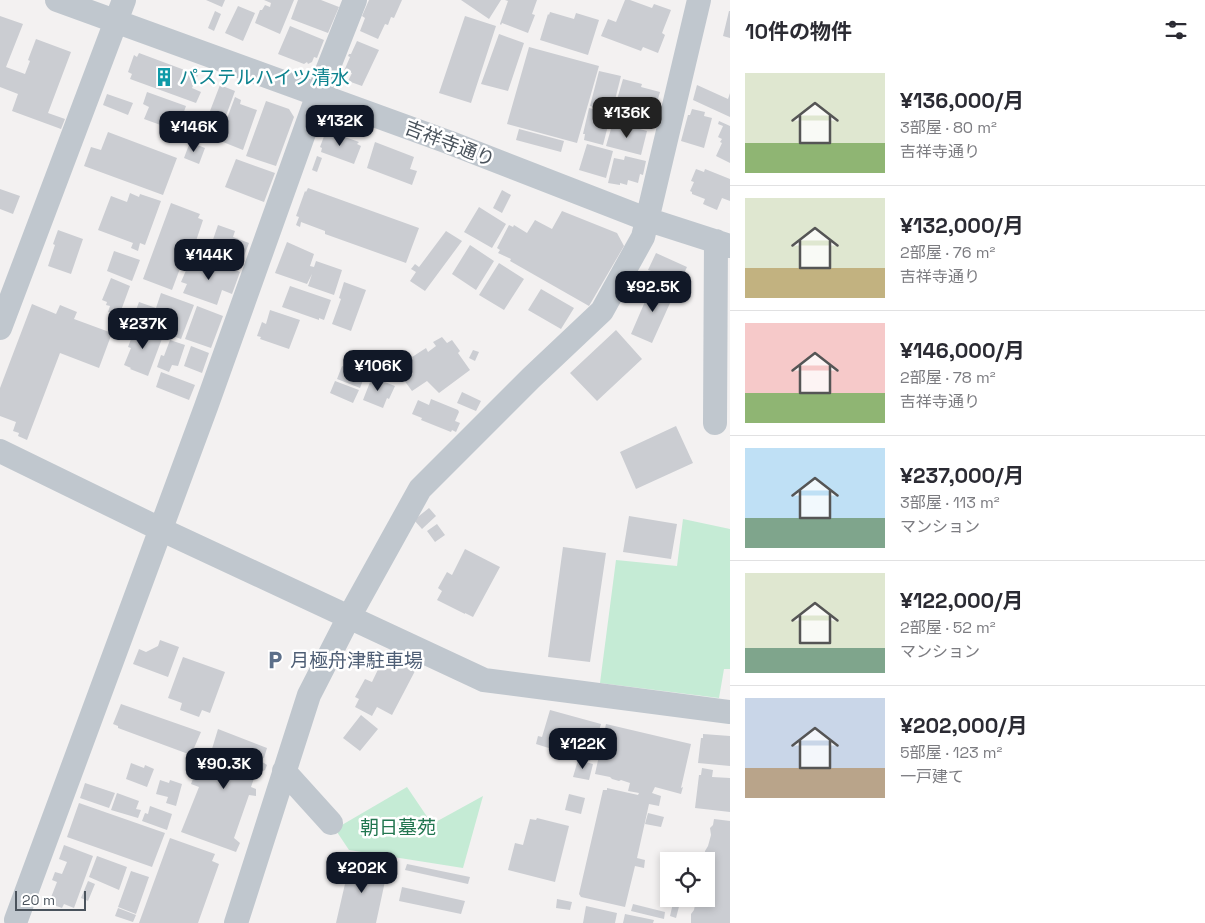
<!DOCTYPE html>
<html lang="ja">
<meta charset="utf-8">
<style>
:root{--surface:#fff;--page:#f7f7f7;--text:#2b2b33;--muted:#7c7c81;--line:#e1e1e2;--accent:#111827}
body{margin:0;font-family:"Space Grotesk","Noto Sans JP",sans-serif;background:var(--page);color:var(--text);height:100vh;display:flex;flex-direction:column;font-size:19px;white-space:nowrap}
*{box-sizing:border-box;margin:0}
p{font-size:16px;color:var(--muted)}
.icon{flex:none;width:28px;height:28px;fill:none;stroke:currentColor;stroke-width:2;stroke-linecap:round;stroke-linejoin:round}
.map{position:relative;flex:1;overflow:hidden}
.sheet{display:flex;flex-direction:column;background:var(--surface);width:475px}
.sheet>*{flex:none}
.buttons{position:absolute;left:660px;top:852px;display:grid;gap:10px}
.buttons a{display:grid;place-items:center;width:55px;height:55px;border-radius:0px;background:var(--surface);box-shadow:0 2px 8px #0003;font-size:25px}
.scale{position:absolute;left:15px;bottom:12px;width:71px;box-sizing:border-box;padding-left:5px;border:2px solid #4a535c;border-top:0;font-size:14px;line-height:18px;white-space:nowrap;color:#4a535c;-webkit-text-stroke:4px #fff;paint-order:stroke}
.price{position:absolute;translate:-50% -42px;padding:0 11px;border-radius:10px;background:var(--accent);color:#fff;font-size:16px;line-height:32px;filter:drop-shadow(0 1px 2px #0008)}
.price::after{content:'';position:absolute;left:50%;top:30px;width:15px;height:11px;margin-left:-8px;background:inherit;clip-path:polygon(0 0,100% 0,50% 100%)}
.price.on{background:#222;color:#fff}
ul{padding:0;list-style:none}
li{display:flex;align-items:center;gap:15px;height:125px;padding:0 15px}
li+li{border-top:1px solid var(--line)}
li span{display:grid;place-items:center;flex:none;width:140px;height:100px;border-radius:0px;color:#555}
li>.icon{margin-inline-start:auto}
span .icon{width:60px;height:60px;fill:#fffc;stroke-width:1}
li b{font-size:21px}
h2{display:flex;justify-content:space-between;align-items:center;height:60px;padding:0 15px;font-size:21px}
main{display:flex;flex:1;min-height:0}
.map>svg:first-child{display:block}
.green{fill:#c5ebd5}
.building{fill:#cbcdd2}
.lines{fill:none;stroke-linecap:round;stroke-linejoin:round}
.minor{stroke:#c0c7ce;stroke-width:24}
.labels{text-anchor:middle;stroke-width:5;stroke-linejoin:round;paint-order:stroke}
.culture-label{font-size:19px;fill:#0d838f;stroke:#fff;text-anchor:start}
.street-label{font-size:19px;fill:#4a535c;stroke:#fff}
.service-label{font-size:19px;fill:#4e5e75;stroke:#fff;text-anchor:start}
.park-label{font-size:19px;fill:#227650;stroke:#fff}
</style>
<main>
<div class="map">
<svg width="730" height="923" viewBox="0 0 730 923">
<rect width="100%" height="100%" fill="#f3f1f1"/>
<path class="green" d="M683 519 730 529V669H724L719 698 600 683 616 560 677 566Z
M407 787 432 824 483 796 463 868 349 850 335 829Z"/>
<path class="building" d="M206 0H225L222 7Z
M264 0H294L280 34 255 23 260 10H262L265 5 270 7 271 3Z
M298 0H321L339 7 328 33 291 19Z
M369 0H402L394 18 391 17 388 25 385 24 378 39 360 31 365 18 362 16Z
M461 0H501L489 19Z
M505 0H537L532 14 535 15 528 33 502 23 501 25 500 24 508 1Z
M625 0H630L652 8 654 4 671 10 662 33 665 35 658 53 643 47 641 51 601 36 608 19 616 22Z
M238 6 255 13 243 41 225 33Z
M215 11 221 14 214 31 208 28Z
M729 11H730V38L723 36Z
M550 12 574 19 576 13 599 20 588 55 540 40 548 14 549 15Z
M0 16 23 24 6 67 25 74 30 61 28 60 36 39 71 52 48 113 65 119 61 129 12 111 18 94 0 87Z
M465 16 496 26 471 103 439 93Z
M290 26 324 40 317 58 314 57 312 62 308 64 307 62 304 64 278 54Z
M499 34 524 43 508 91 481 84Z
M357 41 379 50 362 86 348 81 352 73 344 71 350 57 348 56 349 54H351Z
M529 47 599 66 577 143 507 124Z
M139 53 198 75 192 88 201 92 196 103 130 79 132 74 128 72 134 55 137 57Z
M599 71 621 76 612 112 590 106Z
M623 79 642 84 641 87 660 92 654 113 616 103Z
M220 85 235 91 216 143 200 137Z
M697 85 728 99 730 93V117L693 100Z
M147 92 186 106 177 131 144 119 149 107 143 104Z
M107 94 133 103 128 115 103 105Z
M235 97 241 100 240 104 257 110 243 150 223 142 226 133 222 132Z
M266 101 289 109 294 117 276 166 246 156Z
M589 108 611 114 603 145 584 140 585 134H583Z
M692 109 705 112 704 116 712 118 704 148 681 141 688 115H690Z
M719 121 730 126V163L716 156 722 143 720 142 722 139 718 137 723 126 718 124Z
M613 122 647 131 641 155 606 146Z
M331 128 335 130 334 133 359 142 357 144 361 146 354 164 321 152 322 148 320 147 326 131Z
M519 129 564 141 561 152 516 140Z
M108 132 177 158 163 195 84 166 91 147 101 150Z
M190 142 205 148 199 164 184 158Z
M375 142 414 157 410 169 417 171 412 185 367 168Z
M587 144 613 151 606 178 579 170Z
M317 156 322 158 317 172 312 170Z
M625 156 646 161 643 175 640 174 638 183 628 180 627 185 620 183V185L608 183 614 158 624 160Z
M236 159 275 173 264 202 225 187Z
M696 169 704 172 705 169 730 179V201L722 198 717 210 703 204 705 199 692 194V192L690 191 694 182 691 181Z
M308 188 419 228 406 263 325 234V231L301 222 300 227 296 225 299 217 296 216 305 191 306 192Z
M0 189 20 196 13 214 0 209Z
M502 190 511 195 502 213 493 208Z
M130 193 139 197 140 194 161 201 145 245 140 243 138 251 131 248 133 243 98 230 111 196 127 202Z
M171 203 200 214 198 218 203 220 196 241 191 239 172 290 143 279Z
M479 207 506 224 492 248 464 232Z
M562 211 617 233 624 246 589 306 510 261 511 259 498 253 500 250 497 248 509 225 513 227 514 225 527 233 535 220 552 229Z
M218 225 235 231 233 237 249 243 241 264 208 254Z
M58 230 83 239 71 274 48 266 55 245 53 244Z
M446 231 462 241 425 291 410 281 416 272 411 269 415 264 419 267Z
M287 242 314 254 310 266 314 267 316 261 342 270 334 295 308 286 312 274 307 284 275 273Z
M470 245 494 261 476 290 452 274Z
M114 251 140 260 132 281 107 271Z
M656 253 687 267 676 291 648 278 651 271 648 270Z
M198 256 240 272 232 294 222 290 217 305 183 293 187 284 181 282 187 268 193 270Z
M499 263 524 279 504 310 479 295Z
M111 278 130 286 119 316 108 312 110 306 106 305 107 302 102 300Z
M344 282 366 290 351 331 332 324 341 299 339 298Z
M653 283 675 292 652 343 631 334Z
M290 286 331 300 324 320 319 318V320L282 307Z
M541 289 574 308 561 329 528 310Z
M161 293 194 305 181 339 132 321 139 302 156 308Z
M32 304 56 314 60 305 77 312 74 319 112 333 99 368 60 353 27 440 18 436 19 433 13 431 16 422 0 416V388Z
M197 306 223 316 211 348 185 339Z
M270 310 300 320 289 349 260 339 261 337 257 336 262 322 266 324Z
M136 326 163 336 148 376 130 369 131 368 124 365 131 348 128 347Z
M616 330 642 359 597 401 570 373Z
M442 337 447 343 452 340 460 351 458 353 470 370 439 393 427 381 412 391 401 376 398 378 392 370 426 348 428 352 436 346 433 342Z
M170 340 185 345 178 366 172 365 169 372 157 367 161 355 164 356Z
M191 346 209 353 202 373 184 366Z
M473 350 479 352 475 361 469 358Z
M342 366 365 375 360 388 337 379Z
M161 372 195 385 189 400 156 387Z
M372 377 395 386 389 399 387 398 383 408 363 400Z
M335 381 359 390 353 403 330 393Z
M462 392 481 401 476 411 457 403Z
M431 399 458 410 459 412 455 421 460 423 456 432 452 430 451 432 421 420 422 418 412 414 418 400 429 405Z
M676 426 693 463 636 489 620 452Z
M429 508 436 516 422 529 414 520Z
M629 516 677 524 671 559 623 552Z
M437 524 445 535 435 542 427 531Z
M563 547 606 553 590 662 548 657Z
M465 549 500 567 473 617 465 613V614L437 600 442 591 438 588 447 572 452 575Z
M160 640 179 647 168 677 133 664 139 649 146 652 158 646Z
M385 655 415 671 392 715 377 707 372 716 355 707 359 699 355 697 365 679 372 682Z
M183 657 225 672 210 713 202 710 199 717 180 710 182 703 168 698Z
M121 704 201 732 191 755 118 728V726L113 724Z
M550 710 601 724 590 761 536 744 538 736 542 737Z
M361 715 378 729 360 751 343 738Z
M606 724 691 744 681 788 683 787 681 794 655 787 652 793 661 796 659 806 649 804 637 858 645 860 644 868 635 866 625 907 581 897 579 894 603 790H607V788L638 795 639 793 628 791 630 783 621 780 619 781 612 779 610 777 595 774Z
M218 729 267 748 264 758 261 757 259 761 264 763 267 765 265 770 261 772 257 770 251 787 256 789V796L249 795 234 838 240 843 236 852 181 832 199 787 191 784 201 759 208 762Z
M703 734 730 736V766L698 763 701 738H703Z
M578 760 593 764 589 780 573 777Z
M131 763 144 768 145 765 154 769 147 787 126 779Z
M702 768 713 770 712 777 730 778V812L695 808 699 775H701Z
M160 780 169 783 170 780 182 784 176 806 166 803 168 797 156 794Z
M85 783 115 793 109 808 80 798Z
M117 793 139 801 136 809 141 810 138 818 111 810Z
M569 794 585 798 581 814 565 810Z
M79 803 165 833 152 867 67 837Z
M150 806 172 814 167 830 142 821 145 813 148 814Z
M648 813 664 817 661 827 645 824Z
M537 818 569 826 555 882 508 870 515 843 523 845 530 819 536 820Z
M714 819 730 821V923H691V914L694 910 696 899H706L705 851 708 846 711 835 710 828 713 825Z
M170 838 215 854 212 861 219 864 198 923H139Z
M64 845 93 856 74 908 64 904 62 908 54 905 55 901 50 900 57 882 52 880 55 872 62 874 67 862 59 859Z
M97 856 127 867 119 890 89 877Z
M354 857 370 860 369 868 387 872 376 923H336L350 862 353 863Z
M407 864 470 877 468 884 405 870Z
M131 871 149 877 136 914 118 907Z
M88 881 95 884 88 901 81 898Z
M402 887 465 901 461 914 399 901Z
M557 899 572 902 570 910 556 908Z
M674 899H681L676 918 670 916Z
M633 904 665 912 664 919 631 911Z
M586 906 617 913 615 923H583Z
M118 908 136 915 133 922 115 916Z
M625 914 654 920 653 923H623Z"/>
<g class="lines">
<path class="minor" d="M57 0 448 142 646 219 730 246
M0 328 124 0
M715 423 716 241
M0 451 160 529 484 680 730 712
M284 771 331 823
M16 920 206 407 318 94 355 0
M236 923 309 695 349 617 420 489 531 378 602 311 643 237 699 0"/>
</g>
<defs>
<g id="building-bare" transform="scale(1.5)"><path d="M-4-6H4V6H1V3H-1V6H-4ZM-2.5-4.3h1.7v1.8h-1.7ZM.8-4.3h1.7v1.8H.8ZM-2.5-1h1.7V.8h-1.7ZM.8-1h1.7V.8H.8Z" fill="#0f9aa8" stroke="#fff" stroke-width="2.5" paint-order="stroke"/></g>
<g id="parking-bare" transform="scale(1.5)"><path d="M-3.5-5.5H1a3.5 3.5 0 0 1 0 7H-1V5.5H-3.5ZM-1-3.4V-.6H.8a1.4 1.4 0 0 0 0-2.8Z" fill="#5c6f8a" stroke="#fff" stroke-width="2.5" paint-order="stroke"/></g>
</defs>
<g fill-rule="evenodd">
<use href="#building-bare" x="164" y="77"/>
<use href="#parking-bare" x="275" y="660"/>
</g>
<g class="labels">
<g class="culture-label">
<text x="179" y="84">パステルハイツ清水</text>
</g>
<g class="street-label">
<text transform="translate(450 143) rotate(21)" y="7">吉祥寺通り</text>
</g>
<g class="service-label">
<text x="290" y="667">月極舟津駐車場</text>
</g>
<g class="park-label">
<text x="398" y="834">朝日墓苑</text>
</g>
</g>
</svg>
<div class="buttons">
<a><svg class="icon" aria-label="locate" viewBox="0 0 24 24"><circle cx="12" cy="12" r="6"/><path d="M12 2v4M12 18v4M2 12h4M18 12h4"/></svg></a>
</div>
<div class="scale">20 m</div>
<b class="price on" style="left:627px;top:139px">¥136K</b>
<b class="price" style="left:340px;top:147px">¥132K</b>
<b class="price" style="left:194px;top:153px">¥146K</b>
<b class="price" style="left:209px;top:281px">¥144K</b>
<b class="price" style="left:653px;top:313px">¥92.5K</b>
<b class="price" style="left:143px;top:350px">¥237K</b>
<b class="price" style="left:378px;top:392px">¥106K</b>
<b class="price" style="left:583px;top:770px">¥122K</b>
<b class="price" style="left:224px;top:790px">¥90.3K</b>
<b class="price" style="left:362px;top:894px">¥202K</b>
</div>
<section class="sheet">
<h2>10件の物件<svg class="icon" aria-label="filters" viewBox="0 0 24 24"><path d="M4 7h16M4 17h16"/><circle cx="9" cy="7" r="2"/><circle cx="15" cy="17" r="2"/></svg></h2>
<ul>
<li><span style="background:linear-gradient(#dfe7d0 70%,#8fb573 0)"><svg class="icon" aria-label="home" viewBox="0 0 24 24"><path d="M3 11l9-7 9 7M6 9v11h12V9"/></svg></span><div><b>¥136,000/月</b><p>3部屋 · 80 m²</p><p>吉祥寺通り</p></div></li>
<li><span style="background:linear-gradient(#dfe7d0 70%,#c2b280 0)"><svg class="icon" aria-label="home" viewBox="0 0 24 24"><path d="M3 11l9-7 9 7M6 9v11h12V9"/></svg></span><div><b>¥132,000/月</b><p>2部屋 · 76 m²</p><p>吉祥寺通り</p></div></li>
<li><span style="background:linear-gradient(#f6c9c9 70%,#8fb573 0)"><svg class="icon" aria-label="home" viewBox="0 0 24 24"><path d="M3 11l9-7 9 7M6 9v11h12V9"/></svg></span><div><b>¥146,000/月</b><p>2部屋 · 78 m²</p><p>吉祥寺通り</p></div></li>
<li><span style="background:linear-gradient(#bfe0f5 70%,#7fa58c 0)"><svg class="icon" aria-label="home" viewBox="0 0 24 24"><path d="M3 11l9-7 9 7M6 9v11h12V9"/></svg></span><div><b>¥237,000/月</b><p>3部屋 · 113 m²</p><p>マンション</p></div></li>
<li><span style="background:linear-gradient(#dfe7d0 75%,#7fa58c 0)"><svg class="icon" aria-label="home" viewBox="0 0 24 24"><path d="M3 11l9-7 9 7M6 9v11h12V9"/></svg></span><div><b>¥122,000/月</b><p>2部屋 · 52 m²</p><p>マンション</p></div></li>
<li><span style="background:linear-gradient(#c9d6e8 70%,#b9a48a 0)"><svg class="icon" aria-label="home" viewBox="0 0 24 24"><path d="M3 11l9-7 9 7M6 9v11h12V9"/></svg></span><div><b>¥202,000/月</b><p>5部屋 · 123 m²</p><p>一戸建て</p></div></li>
</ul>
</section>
</main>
